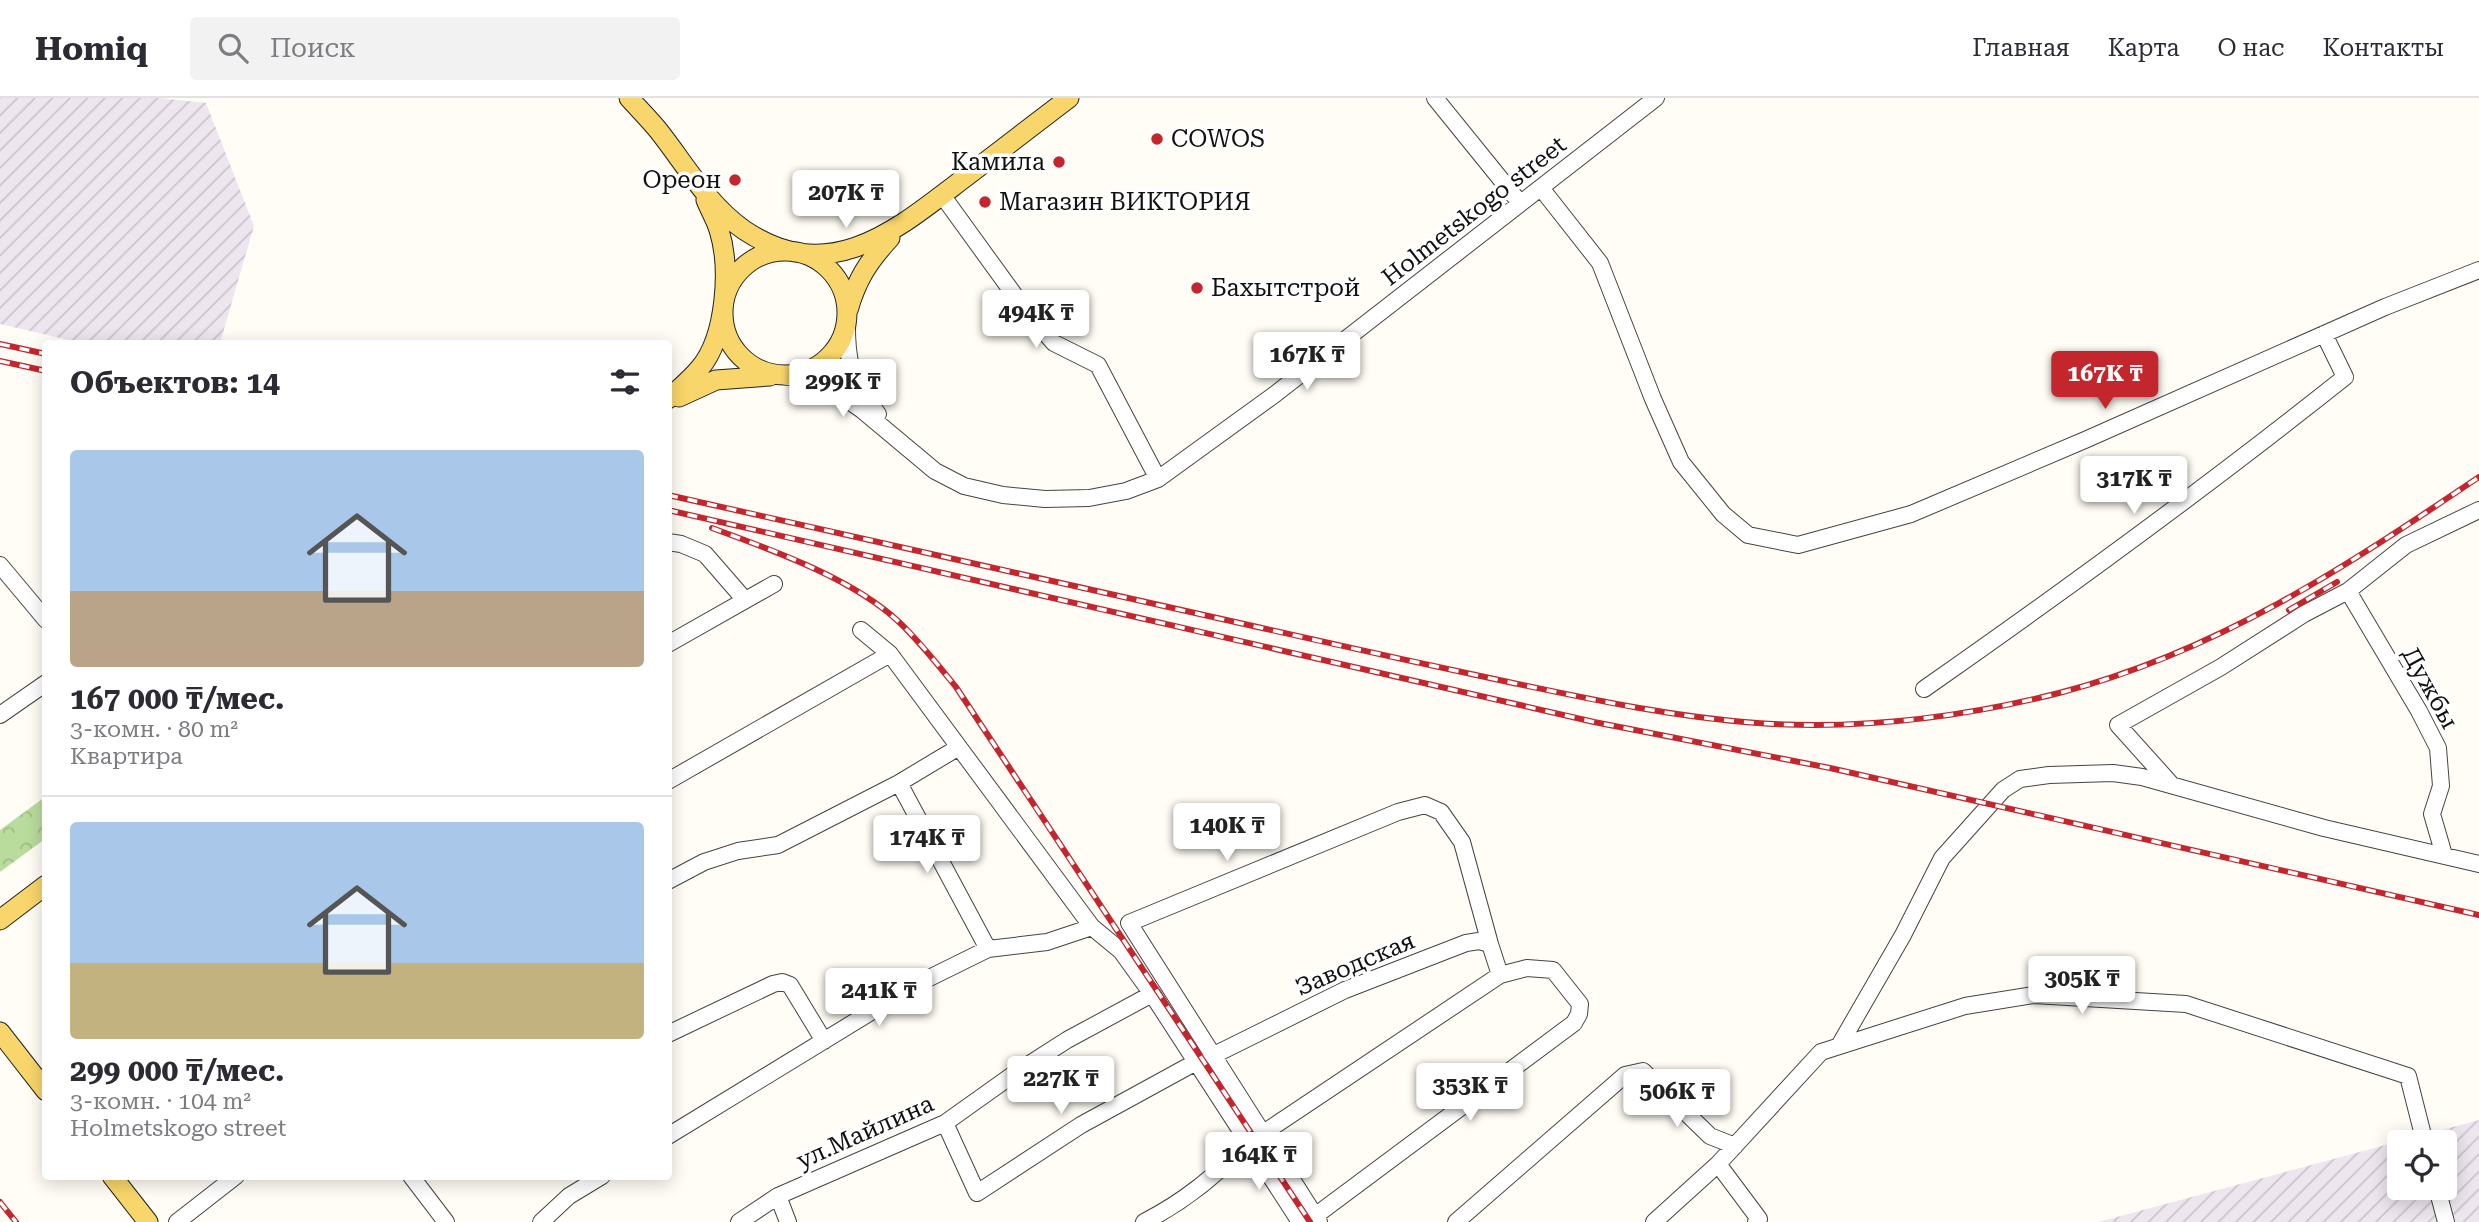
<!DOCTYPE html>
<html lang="ru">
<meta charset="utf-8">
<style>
:root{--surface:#fff;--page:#f2f2f3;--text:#2b2b33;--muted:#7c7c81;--line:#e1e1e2;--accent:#c4262e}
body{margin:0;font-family:"Roboto Serif",serif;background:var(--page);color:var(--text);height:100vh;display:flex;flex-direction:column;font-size:26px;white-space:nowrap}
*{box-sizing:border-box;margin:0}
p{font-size:23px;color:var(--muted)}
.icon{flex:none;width:38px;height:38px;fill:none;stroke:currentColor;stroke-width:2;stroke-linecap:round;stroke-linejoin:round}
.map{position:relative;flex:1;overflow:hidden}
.drawer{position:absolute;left:42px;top:242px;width:630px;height:840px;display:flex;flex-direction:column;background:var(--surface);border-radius:7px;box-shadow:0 4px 18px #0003}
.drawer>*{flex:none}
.buttons{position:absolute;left:2387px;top:1032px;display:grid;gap:14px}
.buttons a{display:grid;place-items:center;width:70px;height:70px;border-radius:7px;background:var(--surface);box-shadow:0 4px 18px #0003;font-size:35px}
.price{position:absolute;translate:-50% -60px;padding:0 16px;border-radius:7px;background:#fff;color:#222;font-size:23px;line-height:46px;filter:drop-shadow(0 2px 4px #0008)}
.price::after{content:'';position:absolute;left:50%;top:42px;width:21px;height:16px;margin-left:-10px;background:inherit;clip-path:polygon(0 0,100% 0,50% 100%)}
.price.active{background:var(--accent);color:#fff}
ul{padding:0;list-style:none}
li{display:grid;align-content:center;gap:14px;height:371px;padding:0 28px}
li+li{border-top:2px solid var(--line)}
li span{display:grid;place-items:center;height:217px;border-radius:7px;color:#555}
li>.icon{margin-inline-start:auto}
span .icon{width:126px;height:126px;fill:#fffc;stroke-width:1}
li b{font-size:30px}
h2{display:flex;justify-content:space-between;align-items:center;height:84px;padding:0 28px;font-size:30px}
header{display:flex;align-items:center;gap:42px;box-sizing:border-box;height:98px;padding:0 35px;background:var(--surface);border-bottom:2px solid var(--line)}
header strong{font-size:33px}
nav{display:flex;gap:38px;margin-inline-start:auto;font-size:24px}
.search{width:490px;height:63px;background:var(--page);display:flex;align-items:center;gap:18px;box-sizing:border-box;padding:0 24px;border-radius:7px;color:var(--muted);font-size:26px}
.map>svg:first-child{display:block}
.industrial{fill:url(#industrial-furrows);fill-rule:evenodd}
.forest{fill:url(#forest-crowns)}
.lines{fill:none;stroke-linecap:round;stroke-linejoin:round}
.minor-casing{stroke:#444;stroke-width:18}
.major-casing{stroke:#222;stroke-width:21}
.minor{stroke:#fff;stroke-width:16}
.major{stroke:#f9d66b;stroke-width:19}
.rail-casing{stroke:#c4262e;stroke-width:6}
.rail{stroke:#fff;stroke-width:3.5;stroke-dasharray:10;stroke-linecap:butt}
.poi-dot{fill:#c4262e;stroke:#fff;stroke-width:2.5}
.labels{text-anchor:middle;stroke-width:7;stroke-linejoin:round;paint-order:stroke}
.poi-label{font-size:24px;fill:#111;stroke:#fff;text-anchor:start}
.street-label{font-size:24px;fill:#111;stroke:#fff}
</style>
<header>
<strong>Homiq</strong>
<div class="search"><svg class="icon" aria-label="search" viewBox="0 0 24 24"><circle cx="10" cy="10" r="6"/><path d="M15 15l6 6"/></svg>Поиск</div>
<nav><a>Главная</a><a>Карта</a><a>О нас</a><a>Контакты</a></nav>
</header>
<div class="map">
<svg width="2479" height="1124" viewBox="0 0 2479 1124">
<defs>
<pattern id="industrial-furrows" width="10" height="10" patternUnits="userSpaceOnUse" patternTransform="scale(1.75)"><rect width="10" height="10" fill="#eee6ef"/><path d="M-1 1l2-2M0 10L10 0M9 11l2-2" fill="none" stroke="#cbc4cc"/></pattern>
<pattern id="forest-crowns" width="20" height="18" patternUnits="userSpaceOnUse" patternTransform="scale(1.75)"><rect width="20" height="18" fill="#b9dc9c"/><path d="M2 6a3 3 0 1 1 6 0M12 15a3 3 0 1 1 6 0" fill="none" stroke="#9ebc85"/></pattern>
</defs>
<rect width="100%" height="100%" fill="#fffdf5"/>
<path class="industrial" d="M0 0H159L206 5 254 128 220 245H82L0 226Z
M2479 1022V1124H2098ZM2399 1045H2445V1090H2399Z"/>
<path class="forest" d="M45 699V741L0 774V732Z"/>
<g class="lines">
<g class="minor-casing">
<path id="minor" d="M1435 0 1520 105
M1541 90 1600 165 1653 301 1681 364 1723 416 1748 437 1798 447 1911 416 2085 342 2385 209 2479 172
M942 97 1026 213 1054 245 1098 267 1158 381
M847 218C846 262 850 281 878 316
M778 277 812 283 833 292 862 312 935 373 964 388 1003 397 1045 401 1089 400 1126 393 1158 381 1274 297 1656 0
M668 444 681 446 705 456 745 502
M0 467 46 522
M2348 493 2419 613 2438 650 2441 688 2432 716 2444 757
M861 532 890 556 1092 829 1121 853 1152 896 1300 1124
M668 546 774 486
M1924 591C2067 491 2208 388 2345 279L2324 236
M0 617 46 585
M668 683 890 556
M899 685 988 851
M2171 686 2118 627 2221 569 2304 516 2348 493 2406 447 2479 412
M668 783 704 764 738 753 778 747 899 685 959 649
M668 936 773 886 782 884 790 887 824 943
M1839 948 1903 837 1942 760 2003 692 2020 681 2049 677 2113 675 2142 679 2324 730 2479 766
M1212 958 1345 892 1466 845 1479 843 1490 846 1500 877
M945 1025 977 1095 1081 1027 1198 963
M1262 1036 1500 877 1527 870 1553 872 1580 906 1579 916 1574 925 1315 1118
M668 1038 915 887 988 851 1047 844 1092 829
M1718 1066 1759 1121 1756 1124
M411 1078 446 1124
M2437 1090 2446 1124
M778 1098 788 1124
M177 1124 236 1078
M541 1124 569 1098 602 1078
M739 1124 778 1098 945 1025 1011 978 1067 942 1152 896
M1144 1124C1189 1101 1213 1078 1250 1044
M1319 1124 1129 825 1398 714 1425 707 1441 714 1462 744 1490 846
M1456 1124 1625 977 1643 973 1710 1038 1735 1048
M1654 1124 1718 1066 1821 954 1965 908 2034 897 2186 906 2408 978 2425 1045"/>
</g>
<g class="major-casing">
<path id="major" d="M629 0C638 10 649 21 658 32 685 66 707 106 744 132 830 190 896 132 963 81 998 54 1034 27 1069 0
M723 215a62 62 0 1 1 124 0a62 62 0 1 1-124 0Z
M848 212C857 181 868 164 890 140
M679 299 716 282 770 278
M668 301C679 291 691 281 700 270 726 239 731 170 719 132 716 122 710 112 706 102
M0 822 46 787
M0 934 46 993
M112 1078 148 1124"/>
</g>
<use href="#minor" class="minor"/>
<use href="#major" class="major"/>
<g class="rail-casing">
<path id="rail" d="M0 246 46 256
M0 263 46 273
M668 397C866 441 1064 486 1262 530 1346 549 1429 567 1513 585 1594 602 1674 619 1757 625 1858 632 1960 620 2059 595 2219 553 2344 470 2479 379
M668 412 1594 624 1830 670 2479 817
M712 430C772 452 852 480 899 524 920 544 938 567 956 589L1310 1124
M2289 512 2337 484
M0 1104 16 1124"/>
</g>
<use href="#rail" class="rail"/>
</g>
<g class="poi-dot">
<circle cx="1157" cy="41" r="7"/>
<circle cx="1059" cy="64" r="7"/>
<circle cx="735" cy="82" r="7"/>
<circle cx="985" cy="104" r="7"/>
<circle cx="1197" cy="190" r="7"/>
</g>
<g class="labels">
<g class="poi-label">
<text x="1171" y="49">COWOS</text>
<text x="1045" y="72" text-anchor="end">Камила</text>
<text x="721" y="90" text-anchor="end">Ореон</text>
<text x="999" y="112">Магазин ВИКТОРИЯ</text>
<text x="1211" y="198">Бахытстрой</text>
</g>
<g class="street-label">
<text transform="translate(1474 113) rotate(-38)" y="8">Holmetskogo street</text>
<text transform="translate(2430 590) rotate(61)" y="8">Дужбы</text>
<text transform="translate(1355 866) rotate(-23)" y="8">Заводская</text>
<text transform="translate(865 1034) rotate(-24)" y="8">ул.Майлина</text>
</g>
</g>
</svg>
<div class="buttons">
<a><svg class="icon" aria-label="locate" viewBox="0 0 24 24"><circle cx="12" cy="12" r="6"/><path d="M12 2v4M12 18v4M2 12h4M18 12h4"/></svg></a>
</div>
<b class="price" style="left:846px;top:132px">207K ₸</b>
<b class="price" style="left:1036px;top:252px">494K ₸</b>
<b class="price" style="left:1307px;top:294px">167K ₸</b>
<b class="price active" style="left:2105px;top:313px">167K ₸</b>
<b class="price" style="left:843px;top:321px">299K ₸</b>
<b class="price" style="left:2134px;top:418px">317K ₸</b>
<b class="price" style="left:1227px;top:765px">140K ₸</b>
<b class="price" style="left:927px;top:777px">174K ₸</b>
<b class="price" style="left:2082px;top:918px">305K ₸</b>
<b class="price" style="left:879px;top:930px">241K ₸</b>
<b class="price" style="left:1061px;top:1018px">227K ₸</b>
<b class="price" style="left:1470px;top:1025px">353K ₸</b>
<b class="price" style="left:1677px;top:1031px">506K ₸</b>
<b class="price" style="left:1259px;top:1094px">164K ₸</b>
<section class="drawer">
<h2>Объектов: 14<svg class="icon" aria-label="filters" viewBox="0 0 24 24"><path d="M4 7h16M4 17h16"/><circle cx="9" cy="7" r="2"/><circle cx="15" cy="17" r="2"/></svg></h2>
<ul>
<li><span style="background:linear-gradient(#a9c7e8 65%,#b9a48a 0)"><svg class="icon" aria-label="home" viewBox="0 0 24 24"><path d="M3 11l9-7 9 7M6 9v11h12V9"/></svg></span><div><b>167 000 ₸/мес.</b><p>3-комн. · 80 m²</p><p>Квартира</p></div></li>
<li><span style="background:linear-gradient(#a9c7e8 65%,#c2b280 0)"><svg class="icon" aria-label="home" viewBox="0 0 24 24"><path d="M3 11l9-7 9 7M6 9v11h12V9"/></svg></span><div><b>299 000 ₸/мес.</b><p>3-комн. · 104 m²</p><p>Holmetskogo street</p></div></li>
</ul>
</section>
</div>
